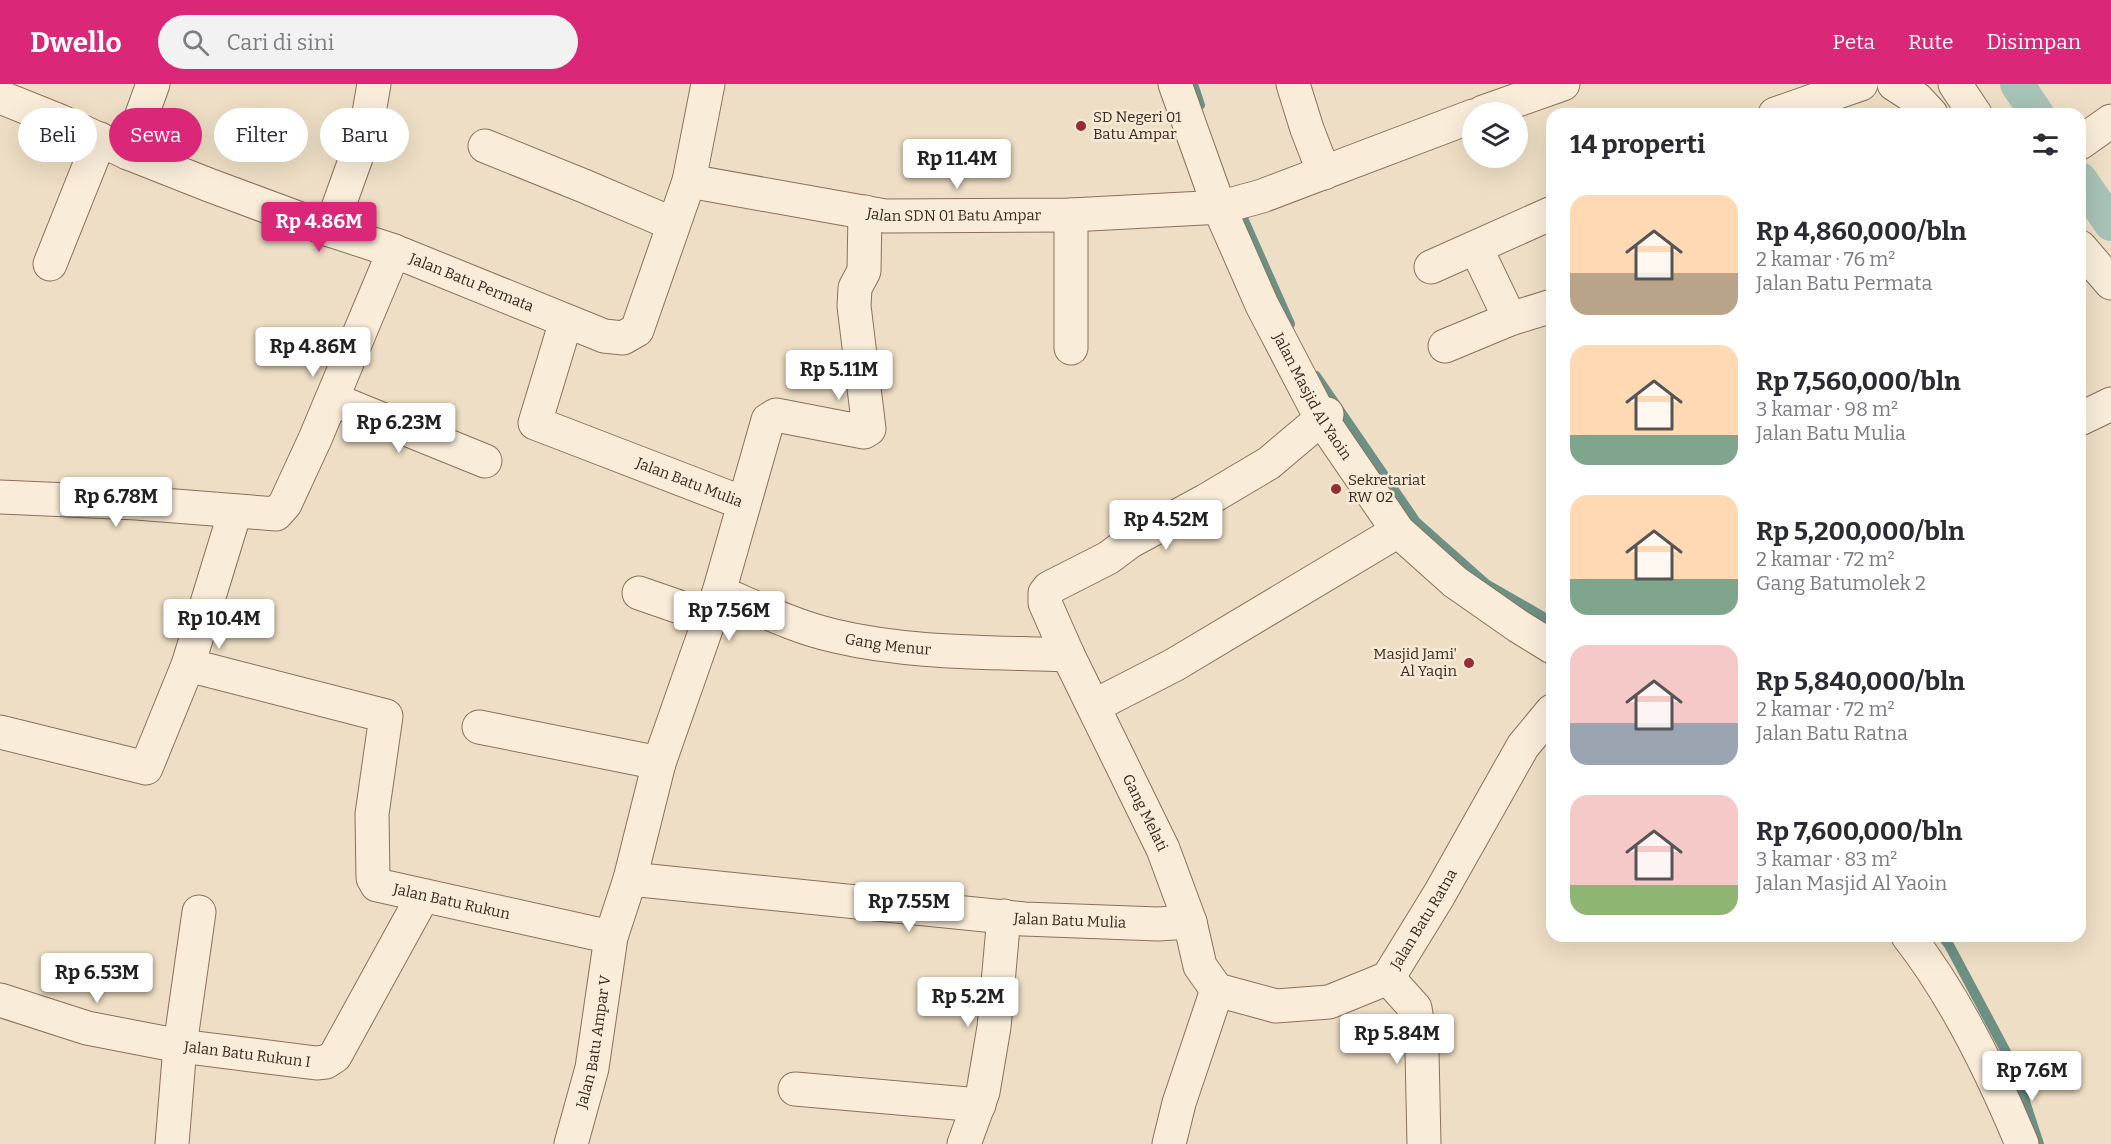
<!DOCTYPE html>
<html lang="id">
<meta charset="utf-8">
<style>
:root{--surface:#fff;--page:#f2f2f3;--text:#2b2b33;--muted:#7c7c81;--accent:#db2777}
body{margin:0;font-family:Bitter,serif;background:var(--page);color:var(--text);height:100vh;display:flex;flex-direction:column;font-size:22px;white-space:nowrap}
*{box-sizing:border-box;margin:0}
p{font-size:20px;color:var(--muted)}
.icon{flex:none;width:33px;height:33px;fill:none;stroke:currentColor;stroke-width:2;stroke-linecap:round;stroke-linejoin:round}
.map{position:relative;flex:1;overflow:hidden}
.sheet{position:absolute;left:1546px;top:24px;width:540px;height:834px;display:flex;flex-direction:column;background:var(--surface);border-radius:18px;box-shadow:0 6px 24px #0002}
.sheet>*{flex:none}
.top-card{position:absolute;left:18px;top:24px;width:570px;height:54px;display:flex;gap:12px}
.controls{position:absolute;left:1462px;top:18px;display:grid;gap:12px}
.controls a{display:grid;place-items:center;width:66px;height:66px;border-radius:50%;background:var(--surface);box-shadow:0 6px 24px #0002;font-size:30px}
.price{position:absolute;translate:-50% -51px;padding:0 14px;border-radius:6px;background:#fff;color:#222;font-size:20px;line-height:39px;filter:drop-shadow(0 2px 3px #0008)}
.price::after{content:'';position:absolute;left:50%;top:36px;width:18px;height:14px;margin-left:-9px;background:inherit;clip-path:polygon(0 0,100% 0,50% 100%)}
.price.on{background:var(--accent);color:#fff}
ul{padding:0;list-style:none}
li{display:flex;align-items:center;gap:18px;height:150px;padding:0 24px}
li span{display:grid;place-items:center;flex:none;width:168px;height:120px;border-radius:18px;color:#555}
li>.icon{margin-inline-start:auto}
span .icon{width:72px;height:72px;fill:#fffc;stroke-width:1}
li b{font-size:26px}
h2{display:flex;justify-content:space-between;align-items:center;height:72px;padding:0 24px;font-size:26px}
.tag{padding:0 21px;border-radius:27px;background:var(--surface);box-shadow:0 6px 24px #0002;font-size:21px;line-height:54px}
.tag.on{background:var(--accent);color:#fff}
header{display:flex;align-items:center;gap:36px;box-sizing:border-box;height:84px;padding:0 30px;background:var(--accent);color:#fff}
header strong{font-size:28px}
nav{display:flex;gap:33px;margin-inline-start:auto;font-size:21px}
.search{width:420px;height:54px;background:var(--page);display:flex;align-items:center;gap:15px;box-sizing:border-box;padding:0 21px;border-radius:33px;color:var(--muted);font-size:22px}
.map>svg:first-child{display:block}
.lines{fill:none;stroke-linecap:round;stroke-linejoin:round}
.stream{stroke:#6d9084;stroke-width:10}
.canal{stroke:#a7c2b7;stroke-width:34}
.minor-casing{stroke:#8a705b;stroke-width:35}
.minor{stroke:#f9ecd9;stroke-width:33}
.poi-dot{fill:#992b36;stroke:#f6e9d5;stroke-width:2}
.labels{text-anchor:middle;stroke-width:5;stroke-linejoin:round;paint-order:stroke}
.poi-label{font-size:15px;fill:#3a291f;stroke:#f6e9d5;text-anchor:start}
.street-label{font-size:15px;fill:#3a291f;stroke:#f6e9d5}
</style>
<header>
<strong>Dwello</strong>
<div class="search"><svg class="icon" aria-label="search" viewBox="0 0 24 24"><circle cx="10" cy="10" r="6"/><path d="M15 15l6 6"/></svg>Cari di sini</div>
<nav><a>Peta</a><a>Rute</a><a>Disimpan</a></nav>
</header>
<div class="map">
<svg width="2111" height="1060" viewBox="0 0 2111 1060">
<rect width="100%" height="100%" fill="#eedec5"/>
<g class="lines">
<path class="stream" d="M1193 0 1200 21
M1238 123 1290 240
M1316 292 1416 438 1486 500 1552 538
M1942 852 1949 861 2013 981 2039 1060"/>
<path class="canal" d="M2017 0 2037 30
M2080 95 2111 140"/>
<g class="minor-casing">
<g id="minor">
<path id="s1" d="M1175 0 1219 123 1262 221 1321 334 1335 355 1398 447 1455 498 1518 542 1552 563"/>
<path d="M1293 0 1307 45 1324 89"/>
<path d="M1894 0 1917 15 1931 30"/>
<path d="M1955 0 1975 30"/>
<path id="s2" d="M0 13 60 37 128 69 209 101 330 146 394 167 604 252 623 254 637 246 689 97 708 0"/>
<path d="M1483 28 1563 0"/>
<path d="M1775 30 1861 0"/>
<path d="M2080 59 2111 37"/>
<path d="M485 62 584 102 673 140"/>
<path d="M128 69 153 0"/>
<path id="s3" d="M689 97 885 132 1071 131 1222 123 1262 112 1473 32"/>
<path d="M1071 131V264"/>
<path d="M330 146 366 46 374 0"/>
<path d="M2080 163 2111 199"/>
<path d="M1476 164 1510 235"/>
<path d="M50 180 100 55"/>
<path d="M1431 183 1552 129"/>
<path id="s4" d="M566 237 535 339 743 419"/>
<path d="M1445 262 1510 235 1552 222"/>
<path d="M332 315 485 377"/>
<path id="s5" d="M1327 330 1269 379 1205 417 1131 457 1108 474 1049 504 1045 509V519L1068 571 1163 765 1190 838 1200 882 1217 906 1276 922 1329 918 1388 894"/>
<path d="M2080 335 2111 320"/>
<path d="M0 413 137 419 276 430 285 420 315 355 394 167"/>
<path id="s6" d="M719 508C757 524 795 543 835 552 911 570 991 568 1068 571"/>
<path d="M639 509 711 534"/>
<path id="s7" d="M188 581 386 632 372 730 373 794 377 801 611 853"/>
<path d="M1094 622 1174 581 1398 447"/>
<path d="M479 643 659 679"/>
<path d="M0 648 146 684 188 581 235 428"/>
<path id="s8" d="M630 795 1024 835 1158 840 1190 838"/>
<path d="M1908 852C1955 912 1993 990 2022 1060"/>
<path id="s9" d="M1388 894 1439 811 1523 662 1552 627"/>
<path d="M1388 894 1415 924 1422 968 1424 1060"/>
<path id="s10" d="M0 916 87 944 180 962 316 979 326 978 335 972 423 812"/>
<path d="M795 1005 979 1021"/>
<path d="M172 1060 180 962 199 828"/>
<path id="s11" d="M571 1060 592 984 611 853 630 795 659 679 719 508 768 336 776 331 864 348 869 345 854 222 855 204 864 187 865 128"/>
<path d="M964 1060 983 1008 994 943 1004 832"/>
<path d="M1169 1060 1179 1019 1217 906"/>
</g>
</g>
<use href="#minor" class="minor"/>
</g>
<g class="poi-dot">
<circle cx="1081" cy="42" r="6"/>
<circle cx="1336" cy="405" r="6"/>
<circle cx="1469" cy="579" r="6"/>
</g>
<g class="labels">
<g class="poi-label">
<text x="1093" y="38">SD Negeri 01<tspan x="1093" dy="17">Batu Ampar</tspan></text>
<text x="1348" y="401">Sekretariat<tspan x="1348" dy="17">RW 02</tspan></text>
<text x="1457" y="575" text-anchor="end">Masjid Jami'<tspan x="1457" dy="17">Al Yaqin</tspan></text>
</g>
<g class="street-label">
<text dy="5" stroke="none"><textPath href="#s3" startOffset="268">Jalan SDN 01 Batu Ampar</textPath></text>
<text dy="5" stroke="none"><textPath href="#s2" startOffset="507">Jalan Batu Permata</textPath></text>
<text dy="5" stroke="none"><textPath href="#s1" startOffset="342">Jalan Masjid Al Yaoin</textPath></text>
<text dy="5" stroke="none"><textPath href="#s4" startOffset="272">Jalan Batu Mulia</textPath></text>
<text dy="5" stroke="none"><textPath href="#s6" startOffset="178">Gang Menur</textPath></text>
<text dy="5" stroke="none"><textPath href="#s5" startOffset="578">Gang Melati</textPath></text>
<text dy="5" stroke="none"><textPath href="#s7" startOffset="452">Jalan Batu Rukun</textPath></text>
<text dy="5" stroke="none"><textPath href="#s9" startOffset="69">Jalan Batu Ratna</textPath></text>
<text dy="5" stroke="none"><textPath href="#s8" startOffset="442">Jalan Batu Mulia</textPath></text>
<text dy="5" stroke="none"><textPath href="#s11" startOffset="105">Jalan Batu Ampar V</textPath></text>
<text dy="5" stroke="none"><textPath href="#s10" startOffset="254">Jalan Batu Rukun I</textPath></text>
</g>
</g>
</svg>
<div class="controls">
<a><svg class="icon" aria-label="layers" viewBox="0 0 24 24"><path d="M12 4l9 5-9 5-9-5zM3 14l9 5 9-5"/></svg></a>
</div>
<b class="price" style="left:957px;top:106px">Rp 11.4M</b>
<b class="price on" style="left:319px;top:169px">Rp 4.86M</b>
<b class="price" style="left:313px;top:294px">Rp 4.86M</b>
<b class="price" style="left:839px;top:317px">Rp 5.11M</b>
<b class="price" style="left:399px;top:370px">Rp 6.23M</b>
<b class="price" style="left:116px;top:444px">Rp 6.78M</b>
<b class="price" style="left:1166px;top:467px">Rp 4.52M</b>
<b class="price" style="left:729px;top:558px">Rp 7.56M</b>
<b class="price" style="left:219px;top:566px">Rp 10.4M</b>
<b class="price" style="left:909px;top:849px">Rp 7.55M</b>
<b class="price" style="left:97px;top:920px">Rp 6.53M</b>
<b class="price" style="left:968px;top:944px">Rp 5.2M</b>
<b class="price" style="left:1397px;top:981px">Rp 5.84M</b>
<b class="price" style="left:2032px;top:1018px">Rp 7.6M</b>
<div class="top-card">
<a class="tag">Beli</a>
<a class="tag on">Sewa</a>
<a class="tag">Filter</a>
<a class="tag">Baru</a>
</div>
<section class="sheet">
<h2>14 properti<svg class="icon" aria-label="filters" viewBox="0 0 24 24"><path d="M4 7h16M4 17h16"/><circle cx="9" cy="7" r="2"/><circle cx="15" cy="17" r="2"/></svg></h2>
<ul>
<li><span style="background:linear-gradient(#ffd9b3 65%,#b9a48a 0)"><svg class="icon" aria-label="home" viewBox="0 0 24 24"><path d="M3 11l9-7 9 7M6 9v11h12V9"/></svg></span><div><b>Rp 4,860,000/bln</b><p>2 kamar · 76 m²</p><p>Jalan Batu Permata</p></div></li>
<li><span style="background:linear-gradient(#ffd9b3 75%,#7fa58c 0)"><svg class="icon" aria-label="home" viewBox="0 0 24 24"><path d="M3 11l9-7 9 7M6 9v11h12V9"/></svg></span><div><b>Rp 7,560,000/bln</b><p>3 kamar · 98 m²</p><p>Jalan Batu Mulia</p></div></li>
<li><span style="background:linear-gradient(#ffd9b3 70%,#7fa58c 0)"><svg class="icon" aria-label="home" viewBox="0 0 24 24"><path d="M3 11l9-7 9 7M6 9v11h12V9"/></svg></span><div><b>Rp 5,200,000/bln</b><p>2 kamar · 72 m²</p><p>Gang Batumolek 2</p></div></li>
<li><span style="background:linear-gradient(#f6c9c9 65%,#9aa5b1 0)"><svg class="icon" aria-label="home" viewBox="0 0 24 24"><path d="M3 11l9-7 9 7M6 9v11h12V9"/></svg></span><div><b>Rp 5,840,000/bln</b><p>2 kamar · 72 m²</p><p>Jalan Batu Ratna</p></div></li>
<li><span style="background:linear-gradient(#f6c9c9 75%,#8fb573 0)"><svg class="icon" aria-label="home" viewBox="0 0 24 24"><path d="M3 11l9-7 9 7M6 9v11h12V9"/></svg></span><div><b>Rp 7,600,000/bln</b><p>3 kamar · 83 m²</p><p>Jalan Masjid Al Yaoin</p></div></li>
</ul>
</section>
</div>
